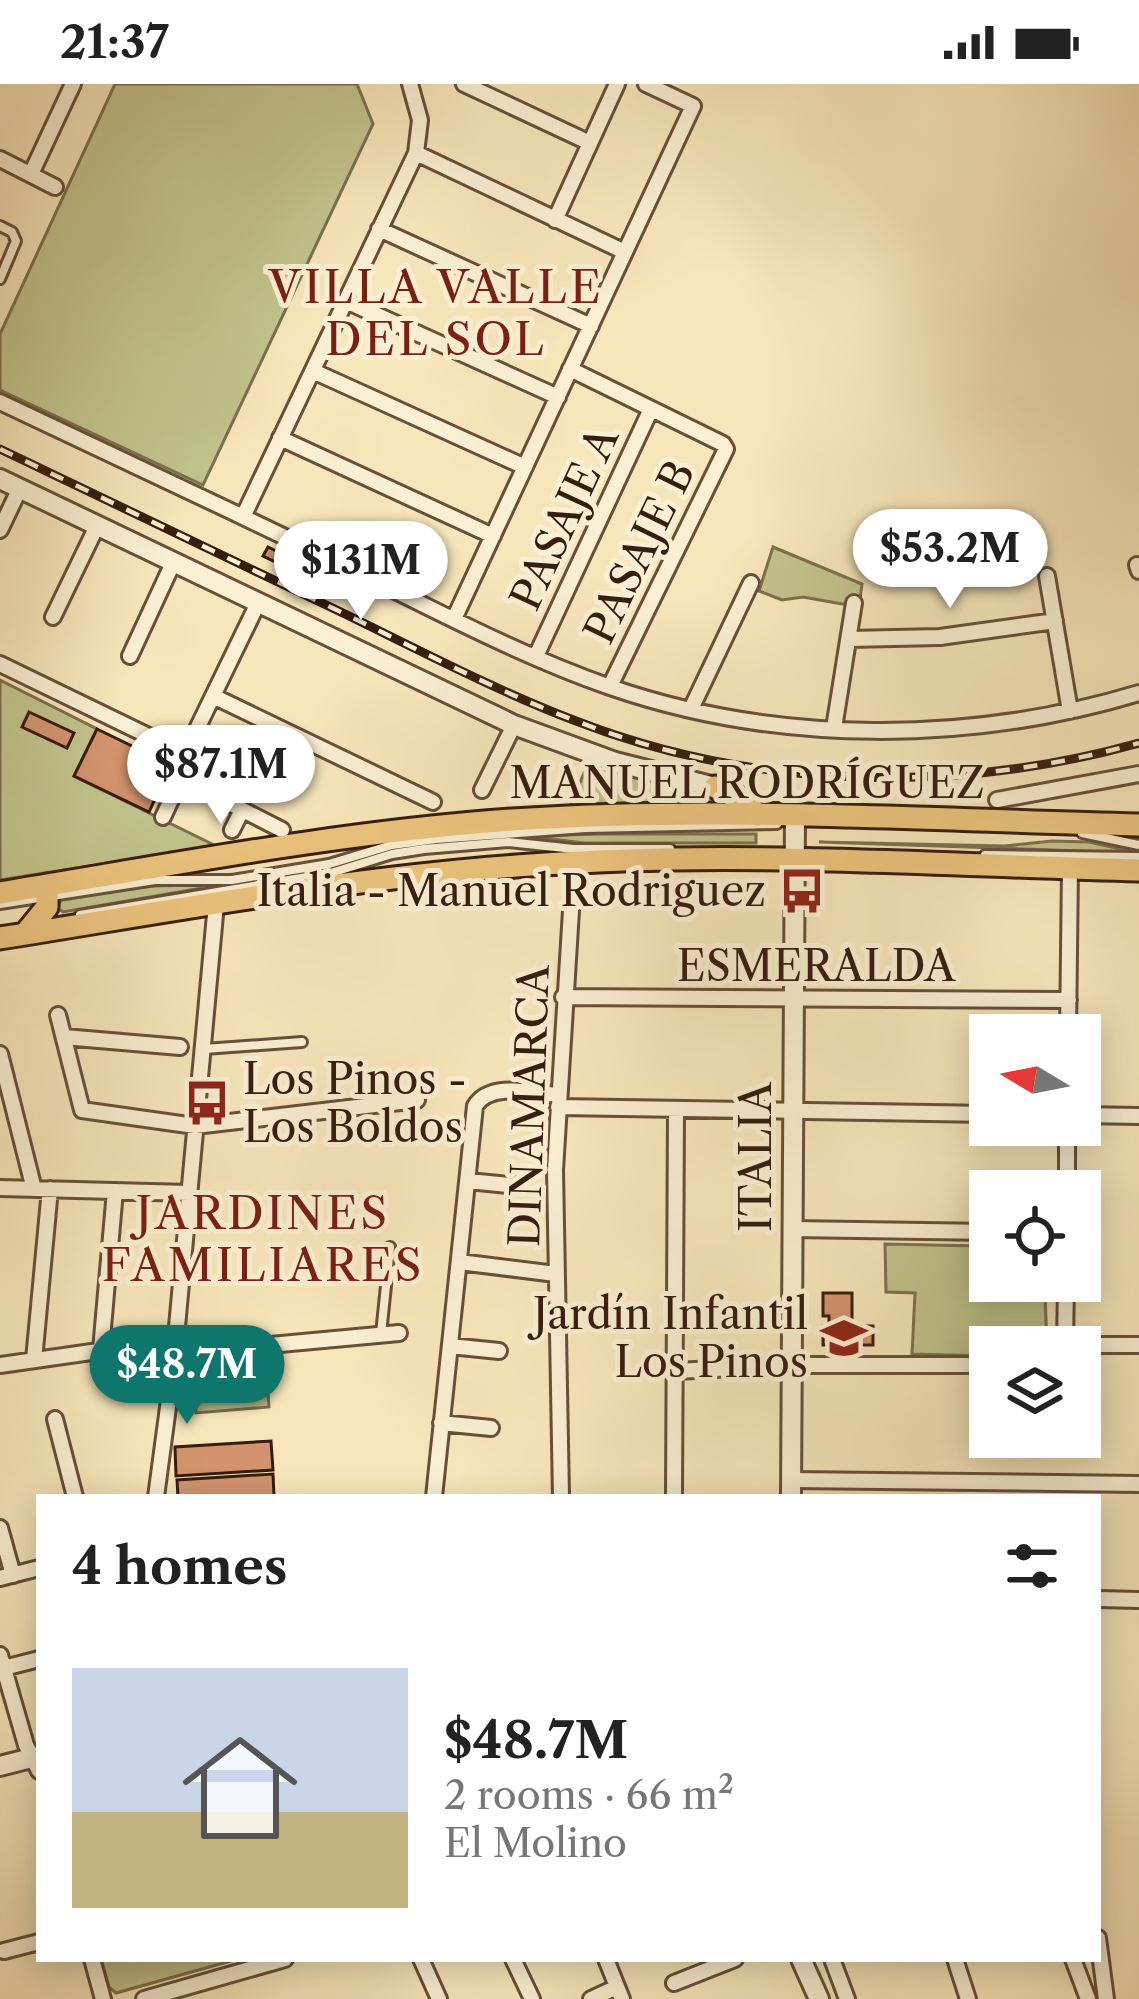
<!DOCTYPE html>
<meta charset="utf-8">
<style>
:root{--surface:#fff;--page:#f2f2f2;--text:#222;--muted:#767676;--line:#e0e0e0;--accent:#0f766e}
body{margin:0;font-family:"Libre Caslon Text",serif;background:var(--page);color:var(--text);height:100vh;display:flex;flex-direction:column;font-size:45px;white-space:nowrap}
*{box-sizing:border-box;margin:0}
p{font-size:39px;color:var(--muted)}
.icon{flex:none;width:66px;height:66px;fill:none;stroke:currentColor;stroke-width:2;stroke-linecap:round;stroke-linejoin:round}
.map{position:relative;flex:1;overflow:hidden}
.side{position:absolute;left:36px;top:1410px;width:1065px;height:468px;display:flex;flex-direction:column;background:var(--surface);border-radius:0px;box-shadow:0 6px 30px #0003}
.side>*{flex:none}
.needle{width:78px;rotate:280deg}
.tools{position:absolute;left:969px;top:930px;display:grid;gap:24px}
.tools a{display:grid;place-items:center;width:132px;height:132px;border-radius:0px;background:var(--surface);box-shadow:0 6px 30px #0003;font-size:60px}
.price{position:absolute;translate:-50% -102px;padding:0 27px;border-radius:42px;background:#fff;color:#222;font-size:39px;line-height:78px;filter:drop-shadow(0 3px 6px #0008)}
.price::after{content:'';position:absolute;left:50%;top:72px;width:36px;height:27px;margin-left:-18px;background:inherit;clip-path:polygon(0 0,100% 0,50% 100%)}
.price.current{background:var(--accent);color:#fff}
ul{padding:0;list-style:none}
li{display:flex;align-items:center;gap:36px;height:300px;padding:0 36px}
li+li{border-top:3px solid var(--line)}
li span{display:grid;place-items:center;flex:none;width:336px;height:240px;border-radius:0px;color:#555}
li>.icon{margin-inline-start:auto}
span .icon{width:144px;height:144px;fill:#fffc;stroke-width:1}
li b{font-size:51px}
h2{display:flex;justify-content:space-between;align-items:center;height:144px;padding:0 36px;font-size:51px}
.status{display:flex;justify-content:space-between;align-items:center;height:84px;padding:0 60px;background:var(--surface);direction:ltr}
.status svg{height:33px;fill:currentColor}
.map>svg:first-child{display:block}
.green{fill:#c2c38c;stroke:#7c704e;stroke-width:3}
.building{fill:#d2936d;stroke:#371d10;stroke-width:3}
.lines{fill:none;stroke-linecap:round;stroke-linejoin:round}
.service-casing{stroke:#674f3a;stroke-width:14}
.minor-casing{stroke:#674f3a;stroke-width:20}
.tertiary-casing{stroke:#674f3a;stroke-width:24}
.primary-casing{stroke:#371d10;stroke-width:27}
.service{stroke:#faefd2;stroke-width:8}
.minor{stroke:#faefd2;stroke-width:14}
.tertiary{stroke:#faefd2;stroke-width:18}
.primary{stroke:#ecc37d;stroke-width:21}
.rail-casing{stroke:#371d10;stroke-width:9}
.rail{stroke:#faefd2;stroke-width:4.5;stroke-dasharray:14;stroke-linecap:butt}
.labels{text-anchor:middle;stroke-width:10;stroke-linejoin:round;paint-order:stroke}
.street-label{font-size:42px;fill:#371d10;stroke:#faefd2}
.poi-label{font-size:42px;fill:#371d10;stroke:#faefd2;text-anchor:end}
.neighbourhood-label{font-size:45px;letter-spacing:3px;fill:#7a1f14;stroke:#faefd2}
</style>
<div class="status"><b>21:37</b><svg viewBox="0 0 49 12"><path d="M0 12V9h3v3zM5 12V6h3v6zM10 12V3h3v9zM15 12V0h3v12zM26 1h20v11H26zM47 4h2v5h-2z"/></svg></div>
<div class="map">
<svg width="1139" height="1915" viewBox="0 0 1139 1915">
<rect width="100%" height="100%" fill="#f7e6ba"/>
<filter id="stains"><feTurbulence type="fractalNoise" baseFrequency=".00167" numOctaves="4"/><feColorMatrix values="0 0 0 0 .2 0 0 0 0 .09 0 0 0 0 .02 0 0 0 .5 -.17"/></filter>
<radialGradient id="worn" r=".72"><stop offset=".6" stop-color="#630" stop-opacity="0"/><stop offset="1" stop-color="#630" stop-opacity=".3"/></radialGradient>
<path class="green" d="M115 0H357L373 40 203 401 0 306V250Z
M773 463 862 500 859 523 803 513 782 516 759 507Z
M0 596 97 645 74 692 216 762 0 796Z
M588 680 718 709 741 719 569 724Z
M601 750H756V759H584L528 752Z
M1052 757 1089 758 1139 769 819 758 1005 762Z
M201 801 202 804 63 828 58 824 61 815 151 802Z
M885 1160 979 1162 981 1211 1045 1210 1047 1263H990V1272L912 1270 915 1209 886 1208Z
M266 1284 269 1323 196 1329 193 1291Z
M101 1875H238L116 1909 109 1903Z"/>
<path class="building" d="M268 463 290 474 286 483 263 472Z
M29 628 74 649 67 664 22 643Z
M97 645 171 681 149 728 74 692Z
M823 1209H852V1242H873V1261H823V1242H829V1232H823Z
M271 1357 273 1386 176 1392 175 1363Z
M273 1390 274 1413H178L177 1396Z"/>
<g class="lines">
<g class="service-casing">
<path id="service" d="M0 142 12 148 16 157 0 195
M1082 749 1139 761
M985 771 1139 773
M0 820 155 796H232L329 780 392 761 436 755 585 744 777 740
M80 831 331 789 392 770 424 765 508 758 574 765H670
M204 965 302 958
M381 1250 390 1163"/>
</g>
<g class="minor-casing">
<path id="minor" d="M464 0 590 59
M416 69 625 168
M0 75 55 103
M31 90 73 0
M555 136 617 0
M379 145 591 242
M346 217 558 313
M570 285 723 360 726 365 610 602
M313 287 525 383
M0 318C113 371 225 424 337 478 427 522 516 570 610 603 778 661 970 660 1139 609
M280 354 493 452
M243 433 416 69 420 36 410 0
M0 446 20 404
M1137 481 1139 487
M1047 492 1070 627
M53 533 97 442
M454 535 693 22 646 0
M848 555 940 553 1055 537
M130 572 173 479
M536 572 651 325
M0 580 163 659 182 661
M213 612 433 718
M691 625 751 499
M834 644 854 519
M182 661 195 649 258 519
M182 695 282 746
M482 706 514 641
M997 716 1139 690
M163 733 185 686 182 661
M232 746 242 726
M563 913 1069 916
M58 931 82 1026 195 1042 417 1016
M1068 951 1070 784
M64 953 180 963
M0 970 34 1105
M558 1023 990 1030
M1080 1031 1139 1032
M468 1097 519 1102
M0 1104 189 1109
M1067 1107V1041
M792 1145 990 1148
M459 1178 556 1190
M1065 1261H1139
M450 1262 499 1267
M1065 1263 1066 1197
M101 1266 115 1107
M174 1270 399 1249
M34 1276 50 1105
M0 1281 175 1256
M675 1287 791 1281H990
M55 1335 75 1413
M441 1339 491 1344
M791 1396 1139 1400
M156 1413 173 1286 216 820
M434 1413 475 1022C490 997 533 1009 558 1011
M561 1413 555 1086 574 778
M674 1413 676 1028
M0 1444 13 1491
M0 1494 39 1484
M1098 1515 1139 1516
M0 1571 26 1661 39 1687
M0 1585 39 1575
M1098 1854 1106 1915
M4 1867 39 1858
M92 1875 103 1915
M421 1875 439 1915
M513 1875 532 1915
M606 1875 622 1915
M832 1875 847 1915
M955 1875 968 1915
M1073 1875 1088 1915
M674 1899 735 1875
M144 1915 285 1875
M591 1915 617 1903"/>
</g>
<g class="tertiary-casing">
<path id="tertiary" d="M0 395 514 641 615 678 715 703
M791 1413 795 732
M0 1682 39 1672
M801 1875 819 1915"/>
</g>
<g class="primary-casing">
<path id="primary" d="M715 703 741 715 758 731
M0 809C170 781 341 748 512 736 721 722 931 736 1139 741
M25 850 47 823V801
M0 854C176 826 352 793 531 781 732 766 937 781 1139 786"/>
</g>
<use href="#service" class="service"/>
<use href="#minor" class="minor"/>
<use href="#tertiary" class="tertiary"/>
<use href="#primary" class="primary"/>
<g class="rail-casing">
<path id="rail" d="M0 365C115 420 230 475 345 530 421 567 497 607 576 637 754 706 956 710 1139 659"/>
</g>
<use href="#rail" class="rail"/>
</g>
<defs>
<g id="bus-bare" transform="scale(3.6)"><path d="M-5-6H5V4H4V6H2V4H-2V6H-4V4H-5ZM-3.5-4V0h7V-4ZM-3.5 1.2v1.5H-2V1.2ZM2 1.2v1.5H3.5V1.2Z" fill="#8f2418" stroke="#faefd2" stroke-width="2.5" paint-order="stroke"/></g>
<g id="school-bare" transform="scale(3.6)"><path d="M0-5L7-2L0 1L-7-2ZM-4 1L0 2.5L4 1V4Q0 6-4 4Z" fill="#8f2418" stroke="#faefd2" stroke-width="2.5" paint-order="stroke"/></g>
</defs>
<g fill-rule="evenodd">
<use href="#bus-bare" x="802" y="807"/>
<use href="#bus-bare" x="207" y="1019"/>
<use href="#school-bare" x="844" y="1254"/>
</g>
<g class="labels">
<g class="street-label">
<text transform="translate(564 434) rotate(-65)" y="15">PASAJE A</text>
<text transform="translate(639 468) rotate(-64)" y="15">PASAJE B</text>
<text x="747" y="714">MANUEL RODRÍGUEZ</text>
<text x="816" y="897">ESMERALDA</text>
<text transform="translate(529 1022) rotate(-88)" y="15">DINAMARCA</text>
<text transform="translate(756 1073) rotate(-90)" y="15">ITALIA</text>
</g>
<g class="poi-label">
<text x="766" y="822">Italia - Manuel Rodriguez</text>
<text x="243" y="1010" text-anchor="start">Los Pinos -<tspan x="243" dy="48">Los Boldos</tspan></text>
<text x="808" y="1245">Jardín Infantil<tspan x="808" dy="48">Los Pinos</tspan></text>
</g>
<g class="neighbourhood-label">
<text x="436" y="219">VILLA VALLE<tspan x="436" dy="52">DEL SOL</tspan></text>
<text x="263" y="1145">JARDINES<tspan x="263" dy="52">FAMILIARES</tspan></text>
</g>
</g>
<rect width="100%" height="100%" filter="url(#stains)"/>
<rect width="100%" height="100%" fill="url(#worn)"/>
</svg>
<div class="tools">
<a><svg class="needle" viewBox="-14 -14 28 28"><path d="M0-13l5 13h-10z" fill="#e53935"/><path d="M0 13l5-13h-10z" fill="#767676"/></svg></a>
<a><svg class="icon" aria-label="locate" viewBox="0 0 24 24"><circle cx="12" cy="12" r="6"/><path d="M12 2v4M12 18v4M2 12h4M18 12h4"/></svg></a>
<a><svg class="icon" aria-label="layers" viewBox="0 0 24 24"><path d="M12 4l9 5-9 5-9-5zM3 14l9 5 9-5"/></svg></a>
</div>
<b class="price" style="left:950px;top:527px">$53.2M</b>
<b class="price" style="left:361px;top:539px">$131M</b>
<b class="price" style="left:221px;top:743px">$87.1M</b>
<b class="price current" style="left:187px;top:1343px">$48.7M</b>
<section class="side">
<h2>4 homes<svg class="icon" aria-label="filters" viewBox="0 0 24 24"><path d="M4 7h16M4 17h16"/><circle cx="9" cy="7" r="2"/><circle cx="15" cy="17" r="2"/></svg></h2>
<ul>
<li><span style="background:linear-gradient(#c9d6e8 60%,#c2b280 0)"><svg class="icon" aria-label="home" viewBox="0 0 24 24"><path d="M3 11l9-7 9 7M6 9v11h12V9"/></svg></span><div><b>$48.7M</b><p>2 rooms · 66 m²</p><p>El Molino</p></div></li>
</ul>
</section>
</div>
